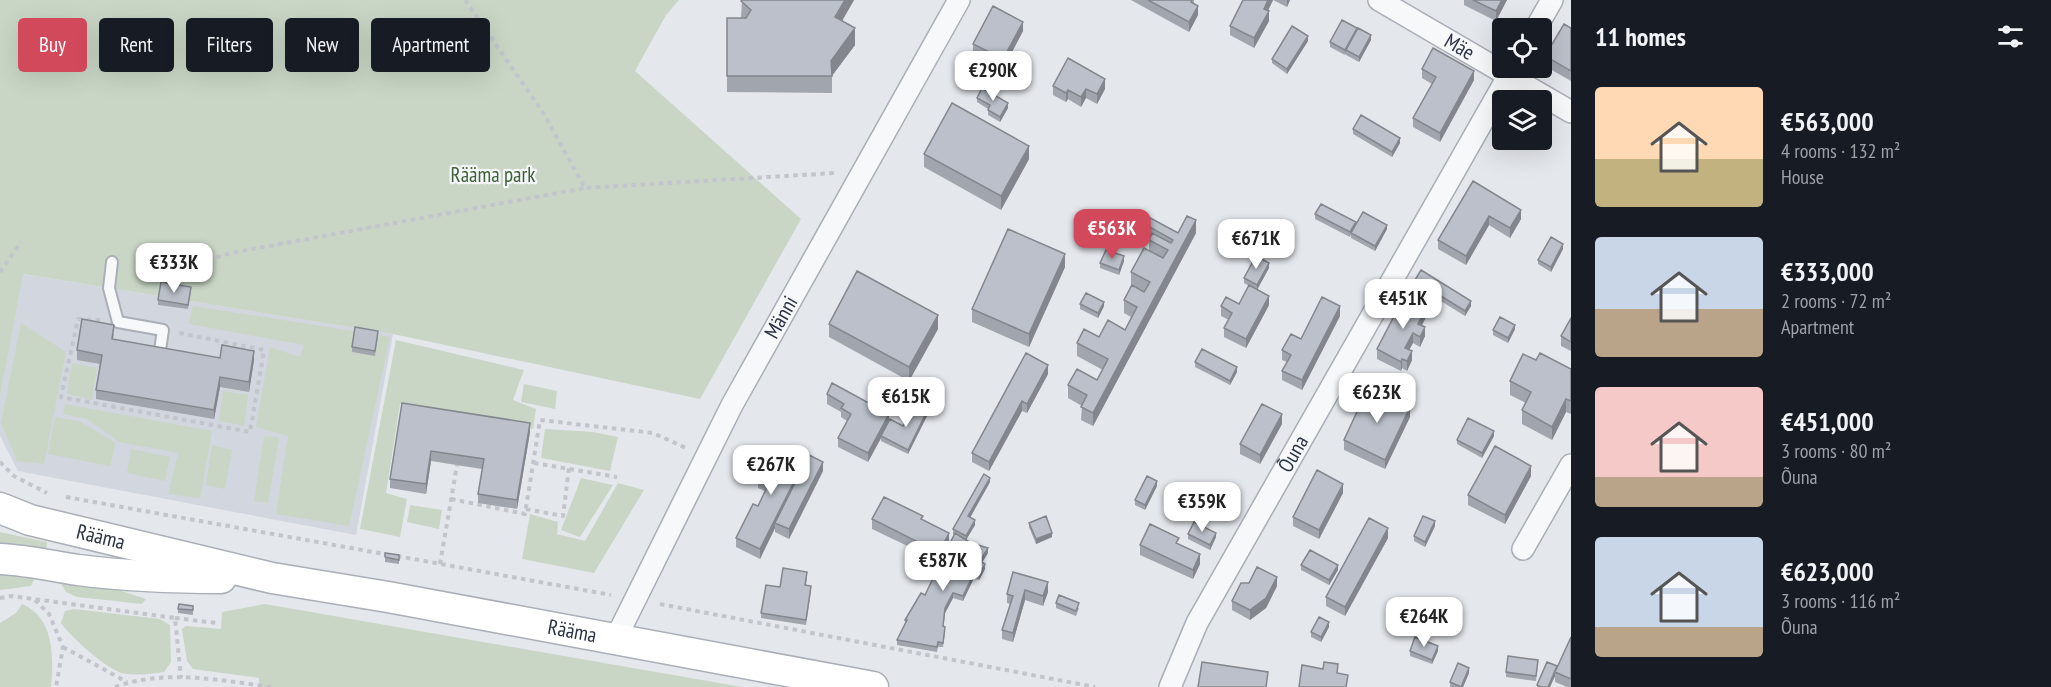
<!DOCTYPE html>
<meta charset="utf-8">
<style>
:root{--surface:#171b24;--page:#242831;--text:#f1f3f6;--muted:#9ea1a6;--accent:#d1495b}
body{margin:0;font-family:"PT Sans Narrow",sans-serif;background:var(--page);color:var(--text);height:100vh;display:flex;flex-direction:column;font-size:22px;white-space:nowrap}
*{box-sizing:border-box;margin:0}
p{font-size:20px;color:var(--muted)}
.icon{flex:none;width:33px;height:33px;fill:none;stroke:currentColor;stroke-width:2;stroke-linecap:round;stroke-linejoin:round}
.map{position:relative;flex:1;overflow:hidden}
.side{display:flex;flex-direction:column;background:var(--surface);width:480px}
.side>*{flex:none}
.top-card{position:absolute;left:18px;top:18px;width:570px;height:54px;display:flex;gap:12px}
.buttons{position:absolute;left:1492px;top:18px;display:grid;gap:12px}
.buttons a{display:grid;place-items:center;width:60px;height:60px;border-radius:6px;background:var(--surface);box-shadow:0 6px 24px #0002;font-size:30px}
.price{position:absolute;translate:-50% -51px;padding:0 14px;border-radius:12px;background:#fff;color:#222;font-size:20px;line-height:39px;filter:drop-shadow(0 2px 3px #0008)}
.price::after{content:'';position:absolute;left:50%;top:36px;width:18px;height:14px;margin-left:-9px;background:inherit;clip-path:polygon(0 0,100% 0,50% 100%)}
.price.selected{background:var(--accent);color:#fff}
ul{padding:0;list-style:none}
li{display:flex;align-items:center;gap:18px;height:150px;padding:0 24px}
li span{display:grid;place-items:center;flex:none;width:168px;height:120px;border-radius:6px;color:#555}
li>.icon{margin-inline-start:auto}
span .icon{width:72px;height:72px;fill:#fffc;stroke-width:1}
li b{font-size:26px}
h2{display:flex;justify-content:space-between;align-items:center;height:72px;padding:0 24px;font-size:26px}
.chip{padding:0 21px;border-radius:6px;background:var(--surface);box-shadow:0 6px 24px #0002;font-size:21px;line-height:54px}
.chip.selected{background:var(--accent);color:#fff}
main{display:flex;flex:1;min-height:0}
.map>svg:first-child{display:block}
.built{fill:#d2d6de}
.green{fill:#c9d6c5}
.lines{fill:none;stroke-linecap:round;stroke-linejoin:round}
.lane-casing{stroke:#a9aeb7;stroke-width:14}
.street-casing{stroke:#a9aeb7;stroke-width:24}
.secondary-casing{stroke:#a9aeb7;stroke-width:33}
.path{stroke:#c2c5cb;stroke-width:4;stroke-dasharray:4.5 4.5;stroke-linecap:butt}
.lane{stroke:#f7f8fa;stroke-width:10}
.street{stroke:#f7f8fa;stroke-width:21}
.secondary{stroke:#fff;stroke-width:30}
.wall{fill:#a1a5ae}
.shaded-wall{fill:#83868d}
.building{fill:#bbc0ca;stroke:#83868d;stroke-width:1.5}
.labels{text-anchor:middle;stroke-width:4.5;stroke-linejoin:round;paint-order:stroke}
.street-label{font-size:21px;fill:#2b3445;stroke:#f4f6f9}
.park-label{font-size:21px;fill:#3f6138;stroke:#f4f6f9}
</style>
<main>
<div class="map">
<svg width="1571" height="687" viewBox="0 0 1571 687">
<rect width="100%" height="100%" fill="#e4e7ec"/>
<path class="built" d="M22 274 393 334 356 535 18 471 0 436V397Z"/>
<path class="green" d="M0 0H679L666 15 635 71 801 219 700 399 393 334 23 274 0 397Z
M193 306 390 337 349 526 276 514 288 436 256 427 270 347 300 357 304 345 189 324Z
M21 323 66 352 44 464 17 461 1 423Z
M396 340 524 370 513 400 536 409 533 429 400 404 386 493 407 499 400 537 360 529Z
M72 363 97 368 92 400 67 394Z
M524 384 557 391 555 409 521 402Z
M223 391 248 395 244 426 219 421Z
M65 404 212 431 200 498 168 494 178 453 119 442 87 419 63 414Z
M55 417 79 421 116 443 110 466 48 454Z
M545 429 593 432 618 437 610 471 541 458Z
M264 436 279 438 268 503 254 501Z
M212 445 232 450 225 489 206 485Z
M131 449 170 457 165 481 127 473Z
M581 478 613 485 580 537 561 530Z
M618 483 644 490 594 573 522 559 530 514 558 522 557 534 585 541Z
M410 505 442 510 439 529 407 522Z
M0 532 47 542 46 554 0 549Z
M0 570 37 574 31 586 0 590Z
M64 575 88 580 146 599 142 604 77 597 66 592 61 584Z
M22 604C54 617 54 657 51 687H0V623L16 613Z
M265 604 742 687H259V678L193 669 187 661 182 629 186 626 221 629 222 612Z
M74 609 160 619 170 625 171 662 164 672C150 674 136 676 122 673 105 668 72 638 61 623L65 611Z"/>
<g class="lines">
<g class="lane-casing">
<path id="lane" d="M112 262 109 288 118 322 163 330 159 357"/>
</g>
<g class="street-casing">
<g id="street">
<path id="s1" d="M1379 0 1571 112"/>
<path d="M1536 28 1552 0"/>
<path d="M1523 549 1571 465"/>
<path id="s2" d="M615 640 732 405 959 0"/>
<path id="s3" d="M1170 687 1197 623 1513 68"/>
</g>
</g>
<g class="secondary-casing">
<g id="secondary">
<path id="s4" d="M0 508 30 520 272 578 388 597 873 687"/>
<path d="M0 559C26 560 52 566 78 570 125 576 173 578 221 578"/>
</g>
</g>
<path class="path" d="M465 0 542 111 585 188 835 173
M0 272 21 242
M165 274 231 253 585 188
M100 320 78 319 61 397 250 432 264 350 179 333
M0 462 14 476 47 493
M534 463 617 477
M66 497 390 555
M451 499 525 514 540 420 653 433 686 448
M526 509 563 516 569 468
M397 556 611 595
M440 564 457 465
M0 598 11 596 175 618 181 678
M35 600 49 614 63 647 56 687
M660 604 1095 687
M175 618 217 623
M63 647 127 682
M115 687C165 669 219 680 271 687"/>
<use href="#lane" class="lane"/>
<use href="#street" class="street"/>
<use href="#secondary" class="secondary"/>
</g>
<path class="wall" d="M742 0H854L842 21 855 45 832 76V93L727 92V18H741Z
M1131 0H1194V3L1198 15 1189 32Z
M1243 0H1290L1287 7 1273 0 1268 11 1269 21 1254 48 1230 35V26Z
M1464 0H1507L1496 21 1464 5Z
M1571 28V81L1545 66V56Z
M1023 31 1003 69 973 53V44Z
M1371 40 1359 62 1346 55V53L1345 55 1330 47V42Z
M1308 41 1287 74 1272 63V59Z
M1422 69 1474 80 1440 142 1413 127V118L1432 84 1422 78Z
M1053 86 1105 89 1097 104 1086 98 1081 107 1068 99 1066 102 1053 95Z
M977 98 1008 108 1000 122 988 115V109L977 102Z
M1353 129 1400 143 1392 157 1353 134Z
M924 154 1029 159 1001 210 924 167Z
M1473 181 1521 219 1510 238 1489 225 1466 265 1438 249V240Z
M1315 214 1356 225 1387 229 1375 251 1351 238V235L1350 237 1315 219Z
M1140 216 1178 233H1196L1093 426 1081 420 1082 406 1068 398V385L1097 380 1103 370 1077 356V343L1125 330 1131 317 1124 313V300L1131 285V272L1149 251V240L1146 239V232L1140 229Z
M1563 249 1551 272 1538 264V260Z
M1124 261 1119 275 1100 268V263Z
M1065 267 1029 347 972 322V309Z
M1269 268 1257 289 1269 305 1246 348 1224 337V328L1229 320 1221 316V306L1239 304 1249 286 1244 283V278Z
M1415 280 1471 306 1465 316 1415 285Z
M191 291 188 309 158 305V300Z
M1080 304 1104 306 1098 318 1080 309Z
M1340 316 1302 390 1282 380V371L1287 362 1282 360V350Z
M1426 317 1422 325 1425 336 1420 347 1413 343 1409 350 1412 360 1407 371 1402 368 1401 371 1377 359V349Z
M1571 318V351L1561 346V336Z
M829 324 938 329 909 381 829 337Z
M1515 329 1508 343 1493 335V330Z
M114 334 113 339 220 358 254 360 249 392 220 387 214 419 96 399V390L100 364 77 360V350Z
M378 336 375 356 352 352V347Z
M1536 360 1571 369V414L1566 412 1552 440 1522 424V410L1526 403 1510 395V381Z
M1195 362 1237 372 1230 385 1195 367Z
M1048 374 1027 413 1022 411 989 471 972 462V453Z
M827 394 903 426 928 414 908 454 881 441V438L868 462 838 447V438L847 421 841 417V412L827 404Z
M402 403 530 432 517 509 478 503V494L482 469 431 461 426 494 390 488V479Z
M1410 417 1385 469 1344 450V440Z
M1282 424 1260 464 1240 454V444Z
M1494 436 1482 458 1457 444V440Z
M808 458 823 471 789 539 775 532V528L760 559 736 547V538L758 506 765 491 758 488V478L797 459Z
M1531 476 1505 524 1468 505V495Z
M990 482 970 518 975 525 966 540 988 553 982 562 985 569 979 580 974 578 963 601 953 598 945 613 943 626 945 632 943 647H938L937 652 897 645V640L905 625V620L925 595 954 535 953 534V529Z
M1157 486 1145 510 1135 505V500Z
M1343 493 1319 539 1293 526V517Z
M872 519 923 520 949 543 934 573 918 565V556L920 552 872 529Z
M1029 523 1052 537 1036 544 1029 527Z
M1435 526 1425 547 1414 541V536Z
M1188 534 1216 537 1210 550 1188 539Z
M1388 538 1345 616 1326 606V597Z
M1140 545H1179L1200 564 1193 579 1140 555Z
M385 557 399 560V564L385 562Z
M1301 565 1338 570 1329 585 1301 570Z
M1013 572 1048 592 1043 606 1025 600 1013 642 1002 639V630L1010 604 1007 603V594Z
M807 577 806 586 811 591 806 625 761 618V613L780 587Z
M1277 586 1266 608 1250 620 1232 610V601Z
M1056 603 1079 608 1076 616 1056 608Z
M193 606V615L178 613V609Z
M1329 627 1321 642 1311 637V632Z
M1571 637V687H1567L1555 682V676L1550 687H1537V685L1557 668Z
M1410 651H1438L1432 664 1410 656Z
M1538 665 1536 681 1506 677V672Z
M1469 673 1463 687H1450V682Z"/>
<path class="shaded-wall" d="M845 0H854L835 33V17Z
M1268 0H1273L1264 18V9Z
M1287 0H1290L1287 7Z
M1502 0H1507L1496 21V11Z
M1198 6V15L1189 32V22Z
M1269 11V21L1254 48V38Z
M1023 22V31L1003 69V59Z
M855 28V45L831 77V61Z
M1357 28V32L1346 50 1345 55V50Z
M1371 35V40L1359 62V57Z
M1308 36V41L1287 74V69Z
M1474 71V80L1440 142V133Z
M1105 79V89L1097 104V94Z
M1086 89V98L1081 107V97Z
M1068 90V99L1066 102V93Z
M1008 103V108L1000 122V117Z
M1400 138V143L1392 157V152Z
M1029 146V159L1001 210V196Z
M1521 210V219L1510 238V228Z
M1489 216V225L1466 265V256Z
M1196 220V233L1093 426V413Z
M1387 225V229L1375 251V246Z
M1563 244V249L1551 272V267Z
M1065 254V267L1029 347V334Z
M1124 256V261L1119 275V270Z
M1269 263V268L1257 290V285Z
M1269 296V305L1246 348V339Z
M1471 301V306L1465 316V311Z
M1104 302V306L1098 318V313Z
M1340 306V316L1302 390V380Z
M1426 308V317L1418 333V324Z
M938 315V329L909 381V367Z
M1515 325V329L1508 343V338Z
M1425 327V336L1420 347V337Z
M1413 333V343L1405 357V348Z
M254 351V360L249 392V382Z
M1412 351V360L1407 371V361Z
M1402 359V368L1401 371V362Z
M1048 365V374L1027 413V404Z
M1237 367V372L1230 385V381Z
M220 377V387L214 419V410Z
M1566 399V412L1552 440V427Z
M1022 401V411L989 471V462Z
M1410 407V417L1385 469V460Z
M928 409V414L908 454V450Z
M889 414V423L881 436V438L868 462V453Z
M1282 414V424L1260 464V455Z
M530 423V432L517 509V500Z
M1494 431V436L1482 458V453Z
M431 451V461L426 494V484Z
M808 454V464L775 523V528L760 559V549Z
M823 462V471L789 539V529Z
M1531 466V476L1505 524V515Z
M990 478V482L968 521V516Z
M1157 481V486L1145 510V505Z
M1343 484V493L1319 539V530Z
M975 520V525L966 540V536Z
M1435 521V526L1425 547V542Z
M1388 528V538L1345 616V607Z
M949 533V543L934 573V563Z
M1052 533V537L1036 544V539Z
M1216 533V537L1210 550V545Z
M988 548V553L980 566V561Z
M1200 554V564L1193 579V570Z
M985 564V569L979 580V575Z
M1338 565V570L1329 585V580Z
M974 573V578L963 601V596Z
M1277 577V586L1266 608 1250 620V610Z
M1048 582V592L1043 606V596Z
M1025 590V600L1013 642V633Z
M953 593V598L945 613 943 631 945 608Z
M1329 622V627L1321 642V637Z
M1438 646V651L1432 664V660Z
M1557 666 1555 672V676L1550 687H1548Z
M1469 668V673L1463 687H1461Z"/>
<path class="building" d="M742 0H845L835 17 855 28 831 61 832 76H727V18H746L751 10 741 1Z
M1148 0H1192L1191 2 1198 6 1189 22Z
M1243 0H1268L1264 9 1269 11 1254 38 1230 26Z
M1473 0H1502L1496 11Z
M993 6 1023 22 1003 59 973 44Z
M1342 20 1357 28 1345 50 1330 42Z
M1564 24 1571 28V71L1545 56Z
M1292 26 1308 36 1287 69 1272 59Z
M1358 28 1371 35 1359 57 1346 50Z
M1433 48 1474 71 1440 133 1413 118 1436 77 1422 69Z
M1068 58 1105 79 1097 94 1086 89 1081 97 1068 90 1066 93 1053 86Z
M982 88 1008 103 1000 117 988 110 990 105 977 98Z
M952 103 1029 146 1001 196 924 154Z
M1361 115 1400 138 1392 152 1353 129Z
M1473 181 1521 210 1510 228 1489 216 1466 256 1438 240Z
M1321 204 1356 222 1350 232 1315 214Z
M1363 212 1387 225 1375 246 1351 233Z
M1141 213 1178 233 1187 216 1196 220 1093 413 1081 407 1087 395 1068 385 1077 369 1097 380 1108 359 1077 343 1084 329 1099 337 1108 320 1125 330 1137 307 1124 300 1132 285 1144 292 1150 282 1131 272 1144 248 1163 258 1168 250 1149 240 1152 233 1171 243 1173 240 1146 225 1148 220 1140 216Z
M1008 229 1065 254 1029 334 972 309Z
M1551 237 1563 244 1551 267 1538 260Z
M1106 250 1124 256 1119 270 1100 263Z
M1256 256 1269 263 1257 285 1244 278Z
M1421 270 1471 301 1465 311 1415 280Z
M857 271 938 315 909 367 829 324Z
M161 282 191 287 188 305 158 300Z
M1249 285 1269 296 1246 339 1224 328 1232 313 1221 306 1226 297 1239 304Z
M1086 293 1104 302 1098 313 1080 304Z
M1322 297 1340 306 1302 380 1282 371 1291 355 1282 350 1291 334 1301 339Z
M1404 297 1426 308 1418 324 1425 327 1420 337 1413 333 1405 348 1412 351 1407 361 1402 359 1401 362 1377 349Z
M1500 317 1515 325 1508 338 1493 330Z
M1571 318V342L1561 336Z
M82 319 114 325 112 339 220 358 222 345 254 351 249 382 220 377 214 410 96 390 102 355 77 350Z
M355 327 378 331 375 351 352 347Z
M1202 349 1237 367 1230 381 1195 362Z
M1026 353 1048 365 1027 404 1022 401 989 462 972 453Z
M1540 353 1571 369V401L1566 399 1552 427 1522 410 1531 392 1510 381 1523 354 1536 360Z
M832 383 889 414 868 453 838 438 851 414 841 408 844 404 827 394Z
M1368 388 1410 407 1385 460 1344 440Z
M402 403 530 423 517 500 478 494 484 459 431 451 426 484 390 479Z
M915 403 928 409 908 450 881 436 890 419 903 426Z
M1262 404 1282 414 1260 455 1240 444Z
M1468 418 1494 431 1482 453 1457 440Z
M1495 446 1531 466 1505 515 1468 495Z
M773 448 797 459 801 451 808 454 760 549 736 538 753 504 758 506 769 483 758 478Z
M809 455 823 462 789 529 775 523Z
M1317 470 1343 484 1319 530 1293 517Z
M984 474 990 478 968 516 975 520 966 536 953 529Z
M1147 476 1157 481 1145 505 1135 500Z
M884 497 923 516 921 519 949 533 934 563 918 556 924 545 872 519Z
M1046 516 1052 533 1036 539 1029 523Z
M1423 516 1435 521 1425 542 1414 536Z
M1369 518 1388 528 1345 607 1326 597Z
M1194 522 1216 533 1210 545 1188 534Z
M1150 524 1179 538 1176 543 1200 554 1193 570 1140 545Z
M955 533 971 543 988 548 980 561 985 564 979 575 974 573 963 596 953 593 945 608 943 626 945 627 943 643 938 642 937 647 897 640 907 620H905L921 593 925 595Z
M1310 550 1338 565 1329 580 1301 565Z
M385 553 399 555V560L385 557Z
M1257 567 1277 577 1266 598 1250 610 1232 601 1241 583H1249Z
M783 568 807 572 805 585 811 586 806 620 761 613 766 585 780 587Z
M1013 572 1048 582 1043 596 1025 590 1013 633 1002 630 1013 596 1007 594Z
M1059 595 1079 603 1076 611 1056 603Z
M179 604 193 606V610L178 609Z
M1319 617 1329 622 1321 637 1311 632Z
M1415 637 1438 646 1432 660 1410 651Z
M1571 637V679L1555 672Z
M1508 656 1538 660 1536 676 1506 672Z
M1202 662 1268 672 1266 687H1198Z
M1324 662 1338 664 1337 673 1348 675 1346 687H1299L1302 665 1323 669Z
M1547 662 1557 666 1548 687H1541L1537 685Z
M1458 663 1469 668 1461 687 1450 682Z"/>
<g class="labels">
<g class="street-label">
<text dy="7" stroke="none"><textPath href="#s1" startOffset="93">Mäe</textPath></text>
<text dy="7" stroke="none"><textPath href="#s2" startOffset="363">Männi</textPath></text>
<text dy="7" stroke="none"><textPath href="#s3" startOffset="264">Õuna</textPath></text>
<text dy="7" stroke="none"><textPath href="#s4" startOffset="105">Rääma</textPath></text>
<text dy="7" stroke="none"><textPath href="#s4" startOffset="586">Rääma</textPath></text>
</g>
<g class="park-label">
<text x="493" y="182">Rääma park</text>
</g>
</g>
</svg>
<div class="buttons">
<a><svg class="icon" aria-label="locate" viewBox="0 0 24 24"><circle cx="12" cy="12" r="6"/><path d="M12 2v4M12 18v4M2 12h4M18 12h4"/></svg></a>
<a><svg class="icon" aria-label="layers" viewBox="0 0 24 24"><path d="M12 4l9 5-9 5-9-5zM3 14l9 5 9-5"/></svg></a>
</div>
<b class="price" style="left:993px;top:102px">€290K</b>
<b class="price selected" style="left:1112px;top:260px">€563K</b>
<b class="price" style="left:1256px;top:270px">€671K</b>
<b class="price" style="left:174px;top:294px">€333K</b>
<b class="price" style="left:1403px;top:330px">€451K</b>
<b class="price" style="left:1377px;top:424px">€623K</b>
<b class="price" style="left:906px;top:428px">€615K</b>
<b class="price" style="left:771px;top:496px">€267K</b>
<b class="price" style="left:1202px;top:533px">€359K</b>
<b class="price" style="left:943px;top:592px">€587K</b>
<b class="price" style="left:1424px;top:648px">€264K</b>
<div class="top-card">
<a class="chip selected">Buy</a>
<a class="chip">Rent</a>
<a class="chip">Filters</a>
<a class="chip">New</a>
<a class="chip">Apartment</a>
</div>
</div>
<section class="side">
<h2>11 homes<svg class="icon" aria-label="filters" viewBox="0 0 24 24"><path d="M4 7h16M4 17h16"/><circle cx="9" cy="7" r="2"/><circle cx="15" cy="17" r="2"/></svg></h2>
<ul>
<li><span style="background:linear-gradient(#ffd9b3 60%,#c2b280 0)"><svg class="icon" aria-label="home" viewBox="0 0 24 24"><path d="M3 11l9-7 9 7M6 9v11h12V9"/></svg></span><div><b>€563,000</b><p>4 rooms · 132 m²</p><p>House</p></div></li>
<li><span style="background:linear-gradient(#c9d6e8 60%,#b9a48a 0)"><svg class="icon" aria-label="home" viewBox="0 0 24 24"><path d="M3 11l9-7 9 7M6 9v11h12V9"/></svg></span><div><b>€333,000</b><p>2 rooms · 72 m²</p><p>Apartment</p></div></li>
<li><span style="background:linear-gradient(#f6c9c9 75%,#b9a48a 0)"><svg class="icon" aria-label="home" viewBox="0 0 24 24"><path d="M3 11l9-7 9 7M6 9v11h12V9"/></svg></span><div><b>€451,000</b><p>3 rooms · 80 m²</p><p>Õuna</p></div></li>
<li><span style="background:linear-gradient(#c9d6e8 75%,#b9a48a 0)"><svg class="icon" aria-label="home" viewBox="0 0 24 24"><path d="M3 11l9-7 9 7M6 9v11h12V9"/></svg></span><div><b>€623,000</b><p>3 rooms · 116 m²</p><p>Õuna</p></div></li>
</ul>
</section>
</main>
